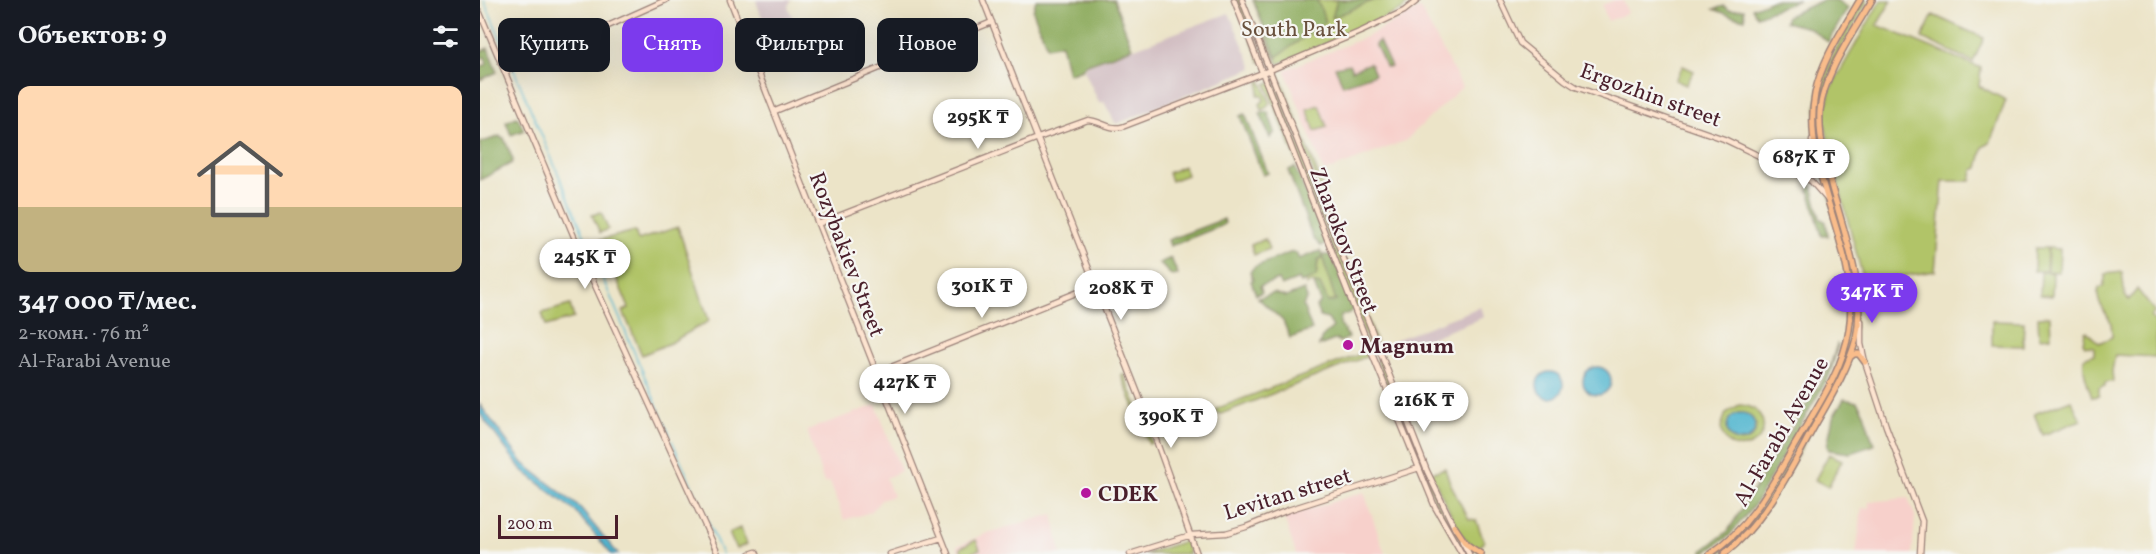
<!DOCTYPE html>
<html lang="ru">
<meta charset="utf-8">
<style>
:root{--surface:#171b24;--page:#242831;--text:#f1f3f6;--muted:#9ea1a6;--accent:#7c3aed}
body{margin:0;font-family:Vollkorn,serif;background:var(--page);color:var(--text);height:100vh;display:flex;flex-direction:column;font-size:22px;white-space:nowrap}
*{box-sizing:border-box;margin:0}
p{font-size:20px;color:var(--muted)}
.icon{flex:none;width:33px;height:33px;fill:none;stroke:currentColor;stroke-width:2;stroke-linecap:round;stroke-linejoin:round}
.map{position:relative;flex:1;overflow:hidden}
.drawer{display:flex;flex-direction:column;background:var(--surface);width:480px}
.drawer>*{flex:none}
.guide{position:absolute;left:18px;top:18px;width:570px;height:54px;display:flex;gap:12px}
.scale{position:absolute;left:18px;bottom:15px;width:120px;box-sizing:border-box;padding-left:6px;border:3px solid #4a1f2b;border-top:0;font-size:16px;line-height:21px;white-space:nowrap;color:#4a1f2b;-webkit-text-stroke:4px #f6f6f2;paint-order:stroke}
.price{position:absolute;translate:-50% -51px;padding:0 14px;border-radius:21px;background:#fff;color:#222;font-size:20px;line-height:39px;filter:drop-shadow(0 2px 3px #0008)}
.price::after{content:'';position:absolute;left:50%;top:36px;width:18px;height:14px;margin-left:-9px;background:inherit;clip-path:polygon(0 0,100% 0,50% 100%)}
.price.on{background:var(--accent);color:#fff}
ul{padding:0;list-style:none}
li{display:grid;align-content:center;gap:12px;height:318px;padding:0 18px}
li span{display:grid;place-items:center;height:186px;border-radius:12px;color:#555}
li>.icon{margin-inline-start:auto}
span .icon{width:108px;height:108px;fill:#fffc;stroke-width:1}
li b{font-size:26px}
h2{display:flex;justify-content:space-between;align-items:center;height:72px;padding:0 18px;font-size:26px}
.tag{padding:0 21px;border-radius:12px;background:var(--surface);box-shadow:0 6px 24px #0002;font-size:21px;line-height:54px}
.tag.on{background:var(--accent);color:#fff}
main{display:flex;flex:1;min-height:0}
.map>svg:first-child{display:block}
.built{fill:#f7d0cb}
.industrial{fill:#d2bec2}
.green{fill:#b1c468;stroke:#7e724a;stroke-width:1.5;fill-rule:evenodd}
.forest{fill:#8caa5c;stroke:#6b6444;stroke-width:1.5}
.water{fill:#50b5cf;stroke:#4d6a7d;stroke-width:1.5}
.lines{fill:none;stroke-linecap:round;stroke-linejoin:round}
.stream{stroke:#50b5cf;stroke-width:1.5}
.secondary-casing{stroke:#9b827a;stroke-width:7}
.primary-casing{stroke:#9b827a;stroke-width:8}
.secondary{stroke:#fde4d0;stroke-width:4.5}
.primary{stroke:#f9bc8a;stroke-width:5}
.poi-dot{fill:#b5179e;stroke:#f6f6f2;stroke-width:2}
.labels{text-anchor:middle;stroke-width:4.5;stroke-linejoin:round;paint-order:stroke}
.park-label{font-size:22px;fill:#69513d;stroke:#f6f6f2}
.street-label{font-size:22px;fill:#4a1f2b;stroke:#f6f6f2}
.poi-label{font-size:22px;font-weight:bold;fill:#4a1f2b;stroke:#f6f6f2;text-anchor:start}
</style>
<main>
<section class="drawer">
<h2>Объектов: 9<svg class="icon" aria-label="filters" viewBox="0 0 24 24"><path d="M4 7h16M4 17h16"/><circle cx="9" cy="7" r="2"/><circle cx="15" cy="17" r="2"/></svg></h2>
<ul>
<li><span style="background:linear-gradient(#ffd9b3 65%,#c2b280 0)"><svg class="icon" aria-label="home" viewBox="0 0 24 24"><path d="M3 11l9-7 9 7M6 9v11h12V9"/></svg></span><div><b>347 000 ₸/мес.</b><p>2-комн. · 76 m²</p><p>Al-Farabi Avenue</p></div></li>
</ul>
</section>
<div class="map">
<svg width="1676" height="554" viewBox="0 0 1676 554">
<rect width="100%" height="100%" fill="#f6f6f2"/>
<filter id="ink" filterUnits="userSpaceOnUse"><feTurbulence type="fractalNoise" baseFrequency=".0167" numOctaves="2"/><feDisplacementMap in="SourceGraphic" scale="12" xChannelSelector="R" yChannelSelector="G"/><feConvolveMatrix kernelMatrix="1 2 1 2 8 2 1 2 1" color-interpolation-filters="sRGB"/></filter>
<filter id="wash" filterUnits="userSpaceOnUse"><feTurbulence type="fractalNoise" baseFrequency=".008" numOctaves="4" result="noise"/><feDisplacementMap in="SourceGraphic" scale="24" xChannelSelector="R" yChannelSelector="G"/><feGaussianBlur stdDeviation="1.35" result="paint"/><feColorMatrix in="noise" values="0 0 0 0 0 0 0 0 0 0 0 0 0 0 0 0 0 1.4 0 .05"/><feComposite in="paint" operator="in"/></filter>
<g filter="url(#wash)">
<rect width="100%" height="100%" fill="#ece4c8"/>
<path class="built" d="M1135 0H1143L1148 13 1128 21 1122 5Z
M940 8 982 87 925 141 844 172 805 70 886 37Z
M396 405 421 471 406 478 413 496 401 500 391 512 364 520 350 482 344 483 327 430Z
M884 492 905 554H816L804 517Z
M1428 498 1435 516 1432 554H1376L1382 508H1389V502Z
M573 514 581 554H480L477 546 507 533Z"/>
<path class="industrial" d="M278 0H311L308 7 325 45 296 57 276 1Z
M749 13 773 68 636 124 624 102 619 103 604 70 606 66Z
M1000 307 1004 317 919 350 915 340Z"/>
<path class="green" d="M756 0H761L784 60 780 62Z
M773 0H930L922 10 799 64Z
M1383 0H1388L1354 61 1338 120 1345 166 1369 261 1375 301V328L1373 327C1373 305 1372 284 1368 263 1358 214 1325 140 1339 92 1348 60 1366 29 1383 0Z
M1401 0H1412L1397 25 1501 68 1499 86 1526 100 1510 143 1503 147 1498 168 1493 170 1491 181H1463L1455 271 1384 282 1353 164 1344 120 1350 89Z
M1453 15 1504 38 1493 62 1442 38Z
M783 30 797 65H791L779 36Z
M1203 66 1214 71 1206 85 1195 80Z
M799 74 845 192 842 193 795 77Z
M780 78 790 102 786 108 782 110 780 104 784 100 782 96 778 95Z
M794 81 882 304 875 308 786 84Z
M839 105 847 127 835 131 827 109Z
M704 166 707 175 691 181 688 173Z
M121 212 128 229 120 233 112 215Z
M198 227 229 321 190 343 162 355 143 311 149 308 120 240 155 231 158 240Z
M785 239 789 249 774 255 771 245Z
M1555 248H1567L1566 271H1554Z
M1568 248 1580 249 1579 272 1567 271Z
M842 255 856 301 848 302 840 284H834L833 282 826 285V280L836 277 838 261Z
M1561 272 1573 273 1572 296 1560 295Z
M1642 272 1645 296 1649 300 1657 289 1675 312 1670 317 1676 322V357L1635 355 1632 371 1633 381 1625 383V386L1619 388V396L1612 397C1608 384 1602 372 1604 358L1614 354V347L1605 346 1603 343 1605 332H1607L1619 343 1632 337C1632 331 1632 326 1630 321 1625 310 1614 300 1619 288L1623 287 1626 274Z
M90 305 94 318 66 326 62 313Z
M884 309 896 342 888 344 877 312Z
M1570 316 1571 337 1559 338 1558 317Z
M1512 321 1544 322 1543 346 1512 345Z
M1370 343C1373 365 1299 488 1282 512 1270 529 1255 542 1240 554H1236L1257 538 1279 512 1355 384Z
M886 352 888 356 741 414 735 412 738 408Z
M901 358 958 503 984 552 973 536 956 503 897 360Z
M644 374 672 442 669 444 641 375Z
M1591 400 1601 420 1563 435 1554 414Z
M1259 405C1267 405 1275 407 1280 415 1297 443 1246 465 1241 427L1246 413ZM1258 413 1270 415 1276 425 1275 433C1266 446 1252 444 1247 430L1249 419Z
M1349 454 1362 460 1348 487 1335 480Z
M965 468C970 486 979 502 989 519L996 520 1004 541 997 550 980 533 951 473Z
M260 528 267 544 256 549 249 533Z
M496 540 500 549 489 554H483L480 548Z
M706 541 709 554H664Z"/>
<path class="forest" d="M556 0H634L652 48 605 65 602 69 588 74 581 44 567 47 553 11Z
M773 0H837L846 22 796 57Z
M857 0H894L852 18Z
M1292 0H1319L1277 16 1272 8Z
M1343 0H1356L1368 8 1348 42 1329 28 1305 22 1307 16Z
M1244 6 1249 10 1264 9 1265 19 1251 16 1234 9Z
M899 41 911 67H906L895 44Z
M8 48 17 72 0 80V67L7 64 5 57 0 58V52Z
M890 63 895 74 863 85 855 67 869 64 872 70Z
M788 112 795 132 790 138 780 113Z
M765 114 788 173 783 175 760 116Z
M36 117 38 118 44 130 31 135 26 122Z
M20 136 21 138H24L33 160 32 163 0 180V143Z
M815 167 846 241V244L841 246 833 238 809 173V170Z
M1332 185 1340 218 1346 222 1348 236H1342L1329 190 1330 186Z
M744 219 745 223 741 226 690 246 688 240Z
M840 251 842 255H849L853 258 873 310 868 314 861 315 860 324 869 338 859 342 857 339 839 346 842 337 853 327 848 319 840 317 836 307 841 302 834 284H840L848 302 856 301 842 256 838 261 836 277 821 283 819 279 801 286 798 280 780 286 782 292 776 295 771 281 773 280 770 272 774 267 812 252 816 253 819 259Z
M691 258 698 275 692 276 679 263Z
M824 290 827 298 823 306 832 330 810 338 803 321 778 298 794 293 806 297Z
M1357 344 1358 345 1350 374 1275 504 1249 536 1223 554V550L1248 531 1350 367Z
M1364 399 1377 402 1384 413 1394 445 1370 453 1349 450 1347 446 1353 417Z"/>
<path class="water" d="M1103 381a14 14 0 1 1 28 0a14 14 0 1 1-28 0Z
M1057 385a13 13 0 1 1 26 0a13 13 0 1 1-26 0Z
M0 405 43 463 98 506 138 554H131L96 512 41 469 0 414Z
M1247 427a14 14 0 1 1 28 0a14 14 0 1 1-28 0Z"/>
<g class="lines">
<path class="stream" d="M4 0 190 436
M192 441 242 554"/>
</g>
</g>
<g filter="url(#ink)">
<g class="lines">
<g class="secondary-casing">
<path id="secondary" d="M250 0 468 554
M503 0 672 429 717 554
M754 0 890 349 955 507 982 554
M762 0 947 471 975 529
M1020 0 1040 43 1085 80 1096 87 1244 139 1331 181 1347 199
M0 13 108 270 238 554
M25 72 186 0
M295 111 512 22
M1313 170H1323C1334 164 1333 153 1332 141
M338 224 558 138 608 120C621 121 629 130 642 127L790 70 882 31 924 11 938 0
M1381 321V344L1385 362 1406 426 1442 521 1440 554
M396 373 616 285
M982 541 989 554
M270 554 276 552 277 554
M410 554 461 538
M650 554 711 535 746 533 766 527 808 510 939 468"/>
</g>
<g class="primary-casing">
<path id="primary" d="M1370 357 1374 354H1379L1385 362
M974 526 986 544 1001 554
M1230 554C1269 529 1291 487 1313 448 1334 411 1363 372 1369 330 1382 249 1320 174 1335 94 1341 61 1363 29 1380 0
M1244 554C1286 522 1310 470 1335 425 1351 397 1368 369 1376 339 1380 320 1379 298 1376 280 1368 228 1337 162 1340 111 1343 75 1374 31 1392 0"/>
</g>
<use href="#secondary" class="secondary"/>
<use href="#primary" class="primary"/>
</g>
</g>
<g class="poi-dot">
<circle cx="868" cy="345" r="6"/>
<circle cx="606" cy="493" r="6"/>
</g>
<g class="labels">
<g class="park-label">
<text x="814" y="36">South Park</text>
</g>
<g class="street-label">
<text transform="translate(1171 94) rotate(20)" y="8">Ergozhin street</text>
<text transform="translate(865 240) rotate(69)" y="8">Zharokov Street</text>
<text transform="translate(368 254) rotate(69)" y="8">Rozybakiev Street</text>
<text transform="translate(1300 431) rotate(-60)" y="8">Al-Farabi Avenue</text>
<text transform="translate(807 493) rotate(-17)" y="8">Levitan street</text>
</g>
<g class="poi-label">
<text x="880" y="353">Magnum</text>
<text x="618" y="501">CDEK</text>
</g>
</g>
</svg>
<div class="scale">200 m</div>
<b class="price" style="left:498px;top:150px">295K ₸</b>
<b class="price" style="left:1324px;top:190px">687K ₸</b>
<b class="price" style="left:105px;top:290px">245K ₸</b>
<b class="price" style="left:502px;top:319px">301K ₸</b>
<b class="price" style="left:641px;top:321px">208K ₸</b>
<b class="price on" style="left:1392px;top:324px">347K ₸</b>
<b class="price" style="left:425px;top:415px">427K ₸</b>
<b class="price" style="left:944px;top:433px">216K ₸</b>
<b class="price" style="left:691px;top:449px">390K ₸</b>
<div class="guide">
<a class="tag">Купить</a>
<a class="tag on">Снять</a>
<a class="tag">Фильтры</a>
<a class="tag">Новое</a>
</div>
</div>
</main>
